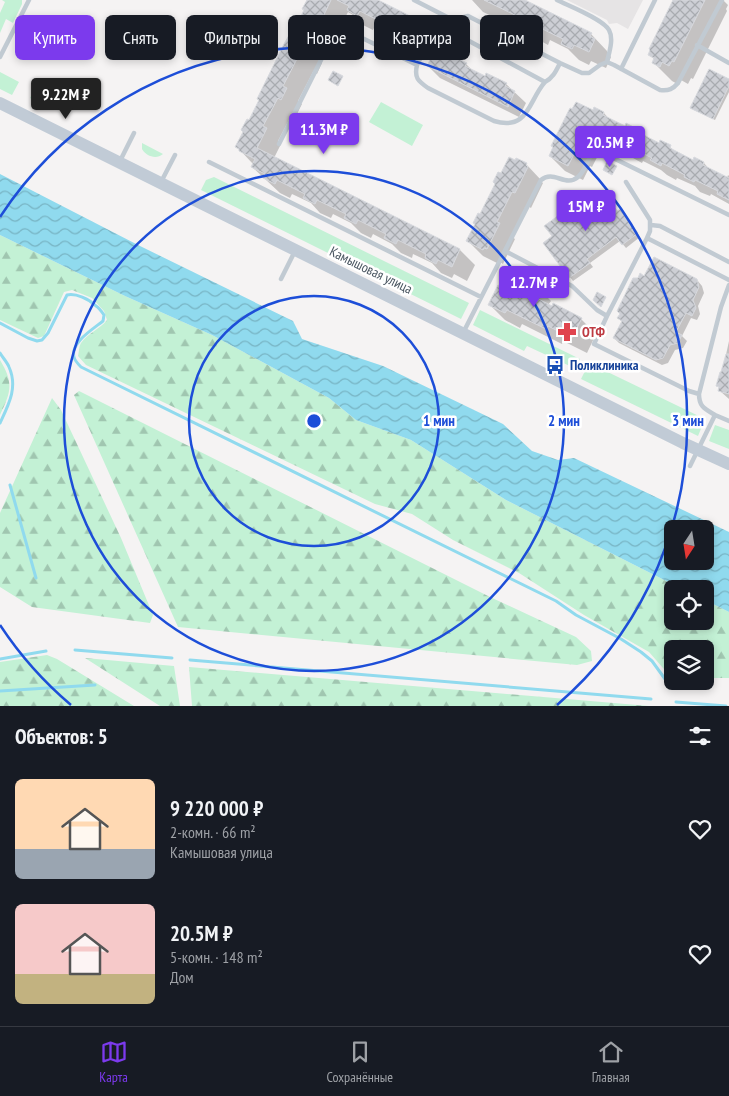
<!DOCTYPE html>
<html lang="ru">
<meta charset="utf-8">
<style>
:root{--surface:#171b24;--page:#242831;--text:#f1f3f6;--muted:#9ea1a6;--line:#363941;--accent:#7c3aed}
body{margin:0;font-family:"PT Sans Narrow",sans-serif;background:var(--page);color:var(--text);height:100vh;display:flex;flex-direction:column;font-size:19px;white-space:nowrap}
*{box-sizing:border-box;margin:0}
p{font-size:16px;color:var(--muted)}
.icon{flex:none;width:28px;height:28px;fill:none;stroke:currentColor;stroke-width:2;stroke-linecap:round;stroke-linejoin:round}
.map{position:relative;height:706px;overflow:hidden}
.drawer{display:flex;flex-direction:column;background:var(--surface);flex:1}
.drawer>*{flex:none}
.guide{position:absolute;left:15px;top:15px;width:700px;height:45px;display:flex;gap:10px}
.needle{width:32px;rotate:192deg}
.fabs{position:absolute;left:664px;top:520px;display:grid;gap:10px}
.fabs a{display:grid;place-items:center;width:50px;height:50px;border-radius:8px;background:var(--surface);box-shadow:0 2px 8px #0003;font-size:25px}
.price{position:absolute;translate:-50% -42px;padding:0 11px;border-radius:5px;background:var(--accent);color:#fff;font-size:16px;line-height:32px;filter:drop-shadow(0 1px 2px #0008)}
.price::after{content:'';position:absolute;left:50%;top:30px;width:15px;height:11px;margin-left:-8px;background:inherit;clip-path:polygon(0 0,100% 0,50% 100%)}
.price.active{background:#222;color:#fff}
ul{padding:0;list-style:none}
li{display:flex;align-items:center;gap:15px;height:125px;padding:0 15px}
li span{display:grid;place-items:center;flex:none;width:140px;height:100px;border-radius:8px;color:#555}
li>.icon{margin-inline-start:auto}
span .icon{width:60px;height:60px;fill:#fffc;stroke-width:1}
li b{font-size:21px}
h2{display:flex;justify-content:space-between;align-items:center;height:60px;padding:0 15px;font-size:21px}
.tag{padding:0 18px;border-radius:8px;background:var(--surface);box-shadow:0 2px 8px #0003;font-size:18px;line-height:45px}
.tag.active{background:var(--accent);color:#fff}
.dock{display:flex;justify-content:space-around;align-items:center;height:70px;border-top:1px solid var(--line);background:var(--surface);font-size:14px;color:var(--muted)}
.dock a{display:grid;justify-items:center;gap:2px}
.dock .active{color:var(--accent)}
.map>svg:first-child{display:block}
.education{fill:#e6e4e5}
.green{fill:#c3f1d5}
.forest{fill:url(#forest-firs)}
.water{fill:url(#water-waves);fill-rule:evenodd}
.shadow{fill:#0003}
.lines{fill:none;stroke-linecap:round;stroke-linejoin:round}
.stream{stroke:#90daee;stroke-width:3}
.building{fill:url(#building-cross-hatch);stroke:#d7d9de}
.lane{stroke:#c1cad2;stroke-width:4.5}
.secondary{stroke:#c1cbd6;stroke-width:12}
.ring{fill:none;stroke:#1d4ed8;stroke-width:2.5}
.labels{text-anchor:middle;stroke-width:5;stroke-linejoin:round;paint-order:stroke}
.street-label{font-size:14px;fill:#4a5661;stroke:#fff}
.health-label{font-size:14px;font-weight:bold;fill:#be3a42;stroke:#fff;text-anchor:start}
.transit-label{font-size:14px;font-weight:bold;fill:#164399;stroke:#fff;text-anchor:start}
.centre{fill:#1d4ed8;stroke:#fff;stroke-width:2.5}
.ring-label{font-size:15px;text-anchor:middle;font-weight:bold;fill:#1d4ed8;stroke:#fff;stroke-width:5;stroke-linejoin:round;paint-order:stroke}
</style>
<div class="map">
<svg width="729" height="706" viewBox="0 0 729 706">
<defs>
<pattern id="forest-firs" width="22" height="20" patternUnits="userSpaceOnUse" patternTransform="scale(1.25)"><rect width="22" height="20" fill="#c3f1d5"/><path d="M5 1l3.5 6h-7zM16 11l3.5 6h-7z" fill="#a0c6b0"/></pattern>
<pattern id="water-waves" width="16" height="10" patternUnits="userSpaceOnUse" patternTransform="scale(1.25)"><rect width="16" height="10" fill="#90daee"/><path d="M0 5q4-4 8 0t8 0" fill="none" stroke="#78b4c4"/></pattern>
<pattern id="building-cross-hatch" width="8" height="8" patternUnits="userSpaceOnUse" patternTransform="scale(1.25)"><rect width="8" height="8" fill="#cdcfd5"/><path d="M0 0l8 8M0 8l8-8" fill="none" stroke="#a8abb0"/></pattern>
</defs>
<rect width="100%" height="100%" fill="#f5f3f3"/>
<path class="education" d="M567 0H643L628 29 617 23 609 24 607 20Z"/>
<path class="green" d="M2 0H22V4L13 23 6 19 0 33V13L5 2Z
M0 72 19 82 12 95 0 89Z
M36 88 48 94 43 104 30 98Z
M381 102 423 125 412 146 369 122Z
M142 143 163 154C156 160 146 156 142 149Z
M214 177 469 303 461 319 201 190 206 180Z
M480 310 580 359 574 368 527 346 524 351 473 325Z
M589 363 705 419 698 436 581 379Z
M715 425 729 430V449L709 441Z"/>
<path class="forest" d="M0 235 125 296 212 335 329 398 356 420 411 440 506 500 682 589H672V621H705V600L729 612V678H705V649H672V676H670L649 652 584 615 519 573 453 540 412 514 375 504 86 365 78 356C79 352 79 346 81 343 88 333 100 329 107 320L104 311 92 298 72 290 64 292 44 336 38 338 0 320Z
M0 360C14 383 11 392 0 415Z
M79 391 490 597 576 637 591 651 592 661 577 665 178 627 74 395Z
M52 398 61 410 121 538 153 615 150 623 32 607 0 587V513Z
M47 655 57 659 134 706H0V662Z
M85 658 174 666 180 706H160Z
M189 667 649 706H192Z"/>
<path class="water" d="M0 174 138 245 293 321 302 339 383 366 503 424 532 451 558 460 574 458 729 532V612L705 600V589H682L506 500 411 440 356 420 329 398 212 335 125 296 0 235ZM672 529H705V561H672Z"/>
<path class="shadow" d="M311 0H375L417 21 432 36 431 38 436 42 430 53 415 46 413 50 403 45 393 35 375 26 373 30 363 25 353 15 348 12 337 33 333 31 319 60 322 63 317 74 313 72 298 101 302 104 297 114 293 112 278 141 281 144 274 158 460 250 475 265 467 281 454 274 452 278 441 273 432 263 413 254 412 258 401 253 392 244 373 234 371 238 361 233 351 223 333 214 331 218 320 213 311 203 292 194 290 198 280 193 252 167 253 164 237 147Z
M472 0H521L591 34 607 51V52L611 57 606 68 591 61 589 65 579 60 568 49 550 40 548 45 539 40 528 29 511 21 509 24 483 12Z
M675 0H723L728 5 726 9 727 11 693 79 691 78 688 84 681 80 679 85 672 81 654 63 655 60 649 55Z
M445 57 466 64 474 72 485 77 506 84 526 103 519 117 440 78 428 66Z
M729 81V92L715 120 694 110 692 108Z
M594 109 604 113 610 120 626 128 636 130 642 136 660 144 670 147 677 153 693 161 704 163 710 170 727 178 728 175 729 176V204L711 194 710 196 700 192 695 186 677 178 676 180 667 175 661 170 643 161 642 163 633 158 628 153 611 144 610 147 604 144 592 167 590 166 583 180 565 171 550 156Z
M526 164 541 180 540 181 543 183 531 208 528 206 512 237 515 239 503 264 500 262 499 264 483 256 468 241 501 175Z
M609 199 618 212 624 214 640 237 626 248 620 241 590 263 593 267 573 281 570 277 597 201Z
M519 277 535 285 551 301 548 305 581 319 596 334 587 353 563 341 562 344 522 324 520 328 505 320 490 305 511 293Z
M645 277 697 280 702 286 704 293 698 306 700 314 697 320 691 318 682 336 687 341 683 348 675 350 668 363 662 365 619 343 614 338 622 322 619 318Z
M729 341V399L720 391V388L718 386 722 373Z"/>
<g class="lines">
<path class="stream" d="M0 323 28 338 37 341 42 340 48 333 67 295C76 293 89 299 96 306 99 308 102 312 104 315L103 321C93 329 70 343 74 357 75 361 78 364 81 367L556 601 576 615 621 639 641 652 652 661 665 679
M0 353C3 358 7 362 9 367 18 387 9 404 0 423
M10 485 36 578
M75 650 172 658
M0 659 46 651
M190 660 651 699
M0 691 95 685
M676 702 726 706"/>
</g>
<path class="building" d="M307 0H331L322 19 318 17 304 45 307 47 301 59 298 57 283 86 287 88 281 100 278 98 263 126 267 128 257 148 460 249 452 267 438 260 436 264 425 258 426 254 398 240 396 244 384 238 386 234 358 220 356 224 344 218 346 214 317 200 315 204 303 198 305 194 277 180 275 184 263 178 265 174 251 167 255 159 239 151V149L235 147 243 132 241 130 247 119 249 120 259 100 257 99 284 44 292 30 294 31 304 10 302 9Z
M337 0H378L418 20 416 23 421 26 415 39 400 32 398 36 387 30 389 26 360 11 357 16 347 10 349 6Z
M484 0H525L592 33 590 36 595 39 589 52 574 45 572 49 561 44 563 39 534 25 531 29 520 24 523 19Z
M673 0H705L674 62 672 61 669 66 662 62 660 67 652 63 654 58 648 55 650 50 649 49Z
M435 50 445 56 446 53 467 63 465 66 485 76 486 73 507 83 505 86 515 91 508 107 427 66Z
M709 69 729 79V86L713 119 690 108Z
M333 71 343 76 338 86 328 80Z
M576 102 593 110 594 107 604 112 603 115 625 126 626 123 637 129 636 131 659 143 660 140 671 145 670 148 693 160 694 157 704 162 703 165 729 178V200L717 194 718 191 695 180 694 182 684 177 685 175 662 163 661 166 650 160 652 158 628 146 627 149 623 146 616 143 618 141 595 130 594 132 589 130 577 153 575 152 568 166 549 156 553 147 551 146 570 108 572 109Z
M509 157 515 160 516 158 527 163 526 165 528 167 515 193 512 192 497 222 500 223 487 249 484 248 483 250 466 241 475 224 473 223 478 213 480 214 495 184 493 182 498 172 501 173Z
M607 161 617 166 612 175 603 170Z
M591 192 597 200 605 194 617 211 620 209 638 233 622 245 616 237 587 259 590 263 569 278 543 243 552 236 544 226Z
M654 257 697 279 699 287 693 300 696 308 692 316 686 313 676 332 682 335 678 343 670 345 663 358 656 360 613 338 622 321 617 318 620 314 617 311 633 278H638L640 273 644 276Z
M518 276 536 284 531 295 552 306 553 303 582 318 572 338 548 326 546 329 507 310 505 313 488 305 498 285 511 291Z
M597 292 606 297 601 307 593 300Z
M726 354H729V394L718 391 719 387 716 386 720 372H721Z"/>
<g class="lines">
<path class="lane" d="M414 0 453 20 458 35 545 82C553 78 556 71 560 63
M557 0C569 6 603 19 609 30 614 39 609 53 607 62
M443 15 417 65C414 78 418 81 428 88L494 121C529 131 528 101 545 82
M453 20 468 16 560 63 582 73H589L600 65 607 62 614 65 660 90C669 91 673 89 678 83L722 0
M697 45 729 63
M0 57 29 0
M621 69 655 0
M279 144 331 40C340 34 345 33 356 35L417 65
M120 161 134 133
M209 162 481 297
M161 182 175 155
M626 182 650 220V231L647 238
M651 225 660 226 729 262
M505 251 572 286 597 310 607 316 594 344 689 391 699 394
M281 279 295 251
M607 316 647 238 729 280
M464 331 541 180C554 169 565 188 578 177 585 171 587 160 593 153H603L729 215
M715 415 729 421
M690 466 715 415C705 409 699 407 699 394L721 307 729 285"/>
<path class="secondary" d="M0 103 683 443 729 464"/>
</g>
<g class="ring">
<circle cx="314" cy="421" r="125"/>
<circle cx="314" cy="421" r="250"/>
<path d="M71 705A374 374 0 0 1 0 625M0 217A374 374 0 1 1 557 705"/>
</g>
<defs>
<g id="pharmacy-bare" transform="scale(1.5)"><path d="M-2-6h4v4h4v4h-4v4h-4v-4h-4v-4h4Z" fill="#e0444e" stroke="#fff" stroke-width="2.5" paint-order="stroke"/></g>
<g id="bus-bare" transform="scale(1.5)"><path d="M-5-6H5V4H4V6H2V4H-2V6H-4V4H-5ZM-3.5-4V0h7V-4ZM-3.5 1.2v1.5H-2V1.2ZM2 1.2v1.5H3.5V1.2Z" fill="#1a4fb4" stroke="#fff" stroke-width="2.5" paint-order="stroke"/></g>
</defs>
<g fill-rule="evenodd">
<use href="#pharmacy-bare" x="567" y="332"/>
<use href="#bus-bare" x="555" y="365"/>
</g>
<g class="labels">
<g class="street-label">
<text transform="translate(371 270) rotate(26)" y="5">Камышовая улица</text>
</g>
<g class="health-label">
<text x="582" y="337">ОТФ</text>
</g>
<g class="transit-label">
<text x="570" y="370">Поликлиника</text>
</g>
</g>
<circle cx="314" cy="421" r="8" class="centre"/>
<g class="ring-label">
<text x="439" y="426">1 мин</text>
<text x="564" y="426">2 мин</text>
<text x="688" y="426">3 мин</text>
</g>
</svg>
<div class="fabs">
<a><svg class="needle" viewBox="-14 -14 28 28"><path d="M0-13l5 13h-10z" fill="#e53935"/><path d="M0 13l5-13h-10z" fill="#9ea1a6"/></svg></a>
<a><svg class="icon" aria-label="locate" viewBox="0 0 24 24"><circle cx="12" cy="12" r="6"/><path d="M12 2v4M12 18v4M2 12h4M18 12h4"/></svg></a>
<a><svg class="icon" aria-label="layers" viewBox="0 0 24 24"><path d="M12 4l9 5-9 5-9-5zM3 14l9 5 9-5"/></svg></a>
</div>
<b class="price active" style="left:66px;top:120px">9.22M ₽</b>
<b class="price" style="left:324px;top:155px">11.3M ₽</b>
<b class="price" style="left:610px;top:168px">20.5M ₽</b>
<b class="price" style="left:586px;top:232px">15M ₽</b>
<b class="price" style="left:534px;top:308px">12.7M ₽</b>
<div class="guide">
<a class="tag active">Купить</a>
<a class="tag">Снять</a>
<a class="tag">Фильтры</a>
<a class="tag">Новое</a>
<a class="tag">Квартира</a>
<a class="tag">Дом</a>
</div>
</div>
<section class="drawer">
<h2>Объектов: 5<svg class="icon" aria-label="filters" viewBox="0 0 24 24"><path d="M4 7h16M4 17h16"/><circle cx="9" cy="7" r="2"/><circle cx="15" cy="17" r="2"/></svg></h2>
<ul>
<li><span style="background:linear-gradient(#ffd9b3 70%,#9aa5b1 0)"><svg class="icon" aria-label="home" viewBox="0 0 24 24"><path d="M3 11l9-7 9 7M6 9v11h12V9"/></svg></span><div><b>9 220 000 ₽</b><p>2-комн. · 66 m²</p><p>Камышовая улица</p></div><svg class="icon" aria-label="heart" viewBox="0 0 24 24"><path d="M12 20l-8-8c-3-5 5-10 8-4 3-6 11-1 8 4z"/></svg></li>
<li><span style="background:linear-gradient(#f6c9c9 70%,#c2b280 0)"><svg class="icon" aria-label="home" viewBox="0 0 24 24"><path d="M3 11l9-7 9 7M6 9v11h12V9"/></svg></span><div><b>20.5M ₽</b><p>5-комн. · 148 m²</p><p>Дом</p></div><svg class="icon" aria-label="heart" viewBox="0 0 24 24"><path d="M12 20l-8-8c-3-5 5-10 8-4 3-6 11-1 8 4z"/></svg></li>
</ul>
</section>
<nav class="dock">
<a class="active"><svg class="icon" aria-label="map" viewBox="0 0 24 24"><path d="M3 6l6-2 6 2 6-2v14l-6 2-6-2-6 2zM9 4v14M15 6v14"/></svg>Карта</a>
<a><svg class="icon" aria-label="saved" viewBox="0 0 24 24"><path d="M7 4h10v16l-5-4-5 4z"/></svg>Сохранённые</a>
<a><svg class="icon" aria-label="home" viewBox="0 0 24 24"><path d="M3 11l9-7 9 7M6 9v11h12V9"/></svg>Главная</a>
</nav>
